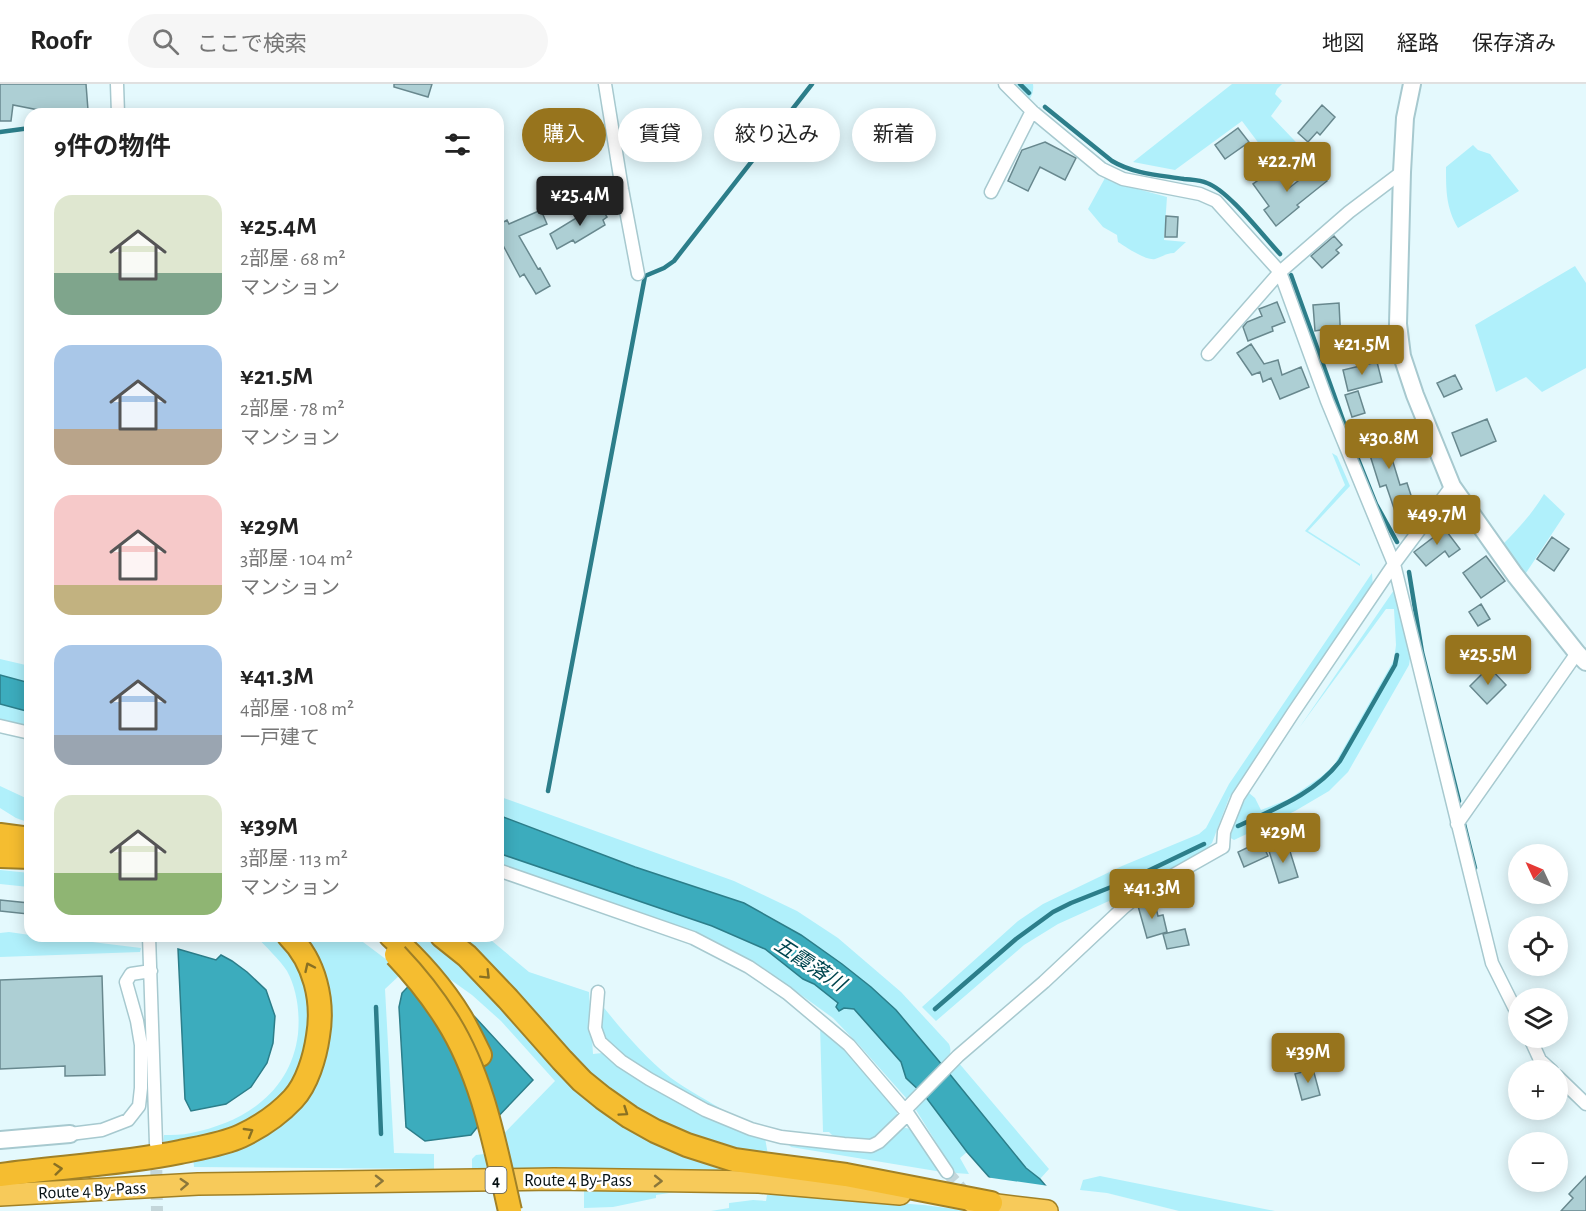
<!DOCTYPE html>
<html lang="ja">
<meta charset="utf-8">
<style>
:root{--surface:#fff;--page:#f6f6f6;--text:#222;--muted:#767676;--line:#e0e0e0;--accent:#97741d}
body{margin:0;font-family:"Alegreya Sans","Noto Sans JP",sans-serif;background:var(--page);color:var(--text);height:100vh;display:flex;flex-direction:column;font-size:22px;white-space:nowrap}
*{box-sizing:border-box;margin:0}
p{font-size:20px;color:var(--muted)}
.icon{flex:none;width:33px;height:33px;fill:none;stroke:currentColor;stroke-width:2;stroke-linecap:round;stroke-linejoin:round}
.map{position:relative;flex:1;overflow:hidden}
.details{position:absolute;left:24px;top:24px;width:480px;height:834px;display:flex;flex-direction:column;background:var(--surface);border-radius:18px;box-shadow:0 3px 15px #0003}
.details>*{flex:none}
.hud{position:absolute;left:522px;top:24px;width:570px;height:54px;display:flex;gap:12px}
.needle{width:39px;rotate:314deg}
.tools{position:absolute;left:1508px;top:760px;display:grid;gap:12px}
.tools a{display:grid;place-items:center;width:60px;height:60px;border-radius:50%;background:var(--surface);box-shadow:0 3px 15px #0003;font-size:30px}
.price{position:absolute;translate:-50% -51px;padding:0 14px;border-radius:6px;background:var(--accent);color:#fff;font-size:20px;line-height:39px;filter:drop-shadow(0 2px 3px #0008)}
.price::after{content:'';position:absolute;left:50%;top:36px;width:18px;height:14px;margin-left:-9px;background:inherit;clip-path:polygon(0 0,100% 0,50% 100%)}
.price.active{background:#222;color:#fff}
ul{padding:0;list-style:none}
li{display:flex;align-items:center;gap:18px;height:150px;padding:0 30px}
li span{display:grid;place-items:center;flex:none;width:168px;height:120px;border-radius:18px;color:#555}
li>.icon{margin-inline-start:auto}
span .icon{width:72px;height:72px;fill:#fffc;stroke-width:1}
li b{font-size:26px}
h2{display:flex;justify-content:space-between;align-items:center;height:72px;padding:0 30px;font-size:26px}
.pill{padding:0 21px;border-radius:27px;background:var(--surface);box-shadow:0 3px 15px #0003;font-size:21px;line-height:54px}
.pill.active{background:var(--accent);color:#fff}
header{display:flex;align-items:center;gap:36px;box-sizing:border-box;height:84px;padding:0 30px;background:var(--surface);border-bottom:2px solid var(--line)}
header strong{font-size:28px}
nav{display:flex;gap:33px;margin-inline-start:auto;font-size:21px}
.search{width:420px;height:54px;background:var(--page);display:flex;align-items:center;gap:15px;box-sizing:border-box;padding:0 21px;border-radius:33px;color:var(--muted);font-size:22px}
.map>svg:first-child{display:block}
.green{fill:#b0f0fb}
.water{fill:#3cacbd;stroke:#2c7e8a;stroke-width:1.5}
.pier{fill:#e4f9fd}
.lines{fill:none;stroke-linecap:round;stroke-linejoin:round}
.stream{stroke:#2c7e8a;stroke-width:4.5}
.building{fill:#adcfd4;stroke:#68888e;stroke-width:1.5}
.minor-tunnel{stroke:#c3d6da;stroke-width:12;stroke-dasharray:12 6;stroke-linecap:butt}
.minor-casing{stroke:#a7c9cf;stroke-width:15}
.tertiary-casing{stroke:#a7c9cf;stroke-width:20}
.trunk-casing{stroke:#a18126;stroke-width:24}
.motorway-casing{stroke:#a18126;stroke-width:26}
.minor{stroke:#fff;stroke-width:12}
.tertiary{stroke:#fff;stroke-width:16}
.trunk{stroke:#f7ca5a;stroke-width:21}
.motorway{stroke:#f5bd30;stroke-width:22}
.motorway-bridge-casing{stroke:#a18126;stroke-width:26;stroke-linecap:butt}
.motorway-bridge{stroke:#f5bd30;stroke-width:22}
.oneway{stroke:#897023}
.oneway2{stroke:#8b773a}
.labels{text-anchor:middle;stroke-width:5;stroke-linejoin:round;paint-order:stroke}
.shield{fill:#fff;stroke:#51585a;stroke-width:1.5}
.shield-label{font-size:16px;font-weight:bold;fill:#061114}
.street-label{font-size:18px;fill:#061114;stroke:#fff}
.water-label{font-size:20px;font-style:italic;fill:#00464f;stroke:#fff}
</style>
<header>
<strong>Roofr</strong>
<div class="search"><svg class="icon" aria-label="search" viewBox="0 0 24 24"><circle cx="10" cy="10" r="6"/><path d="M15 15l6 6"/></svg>ここで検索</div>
<nav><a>地図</a><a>経路</a><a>保存済み</a></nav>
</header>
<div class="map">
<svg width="1586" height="1127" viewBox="0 0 1586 1127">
<rect width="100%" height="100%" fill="#e4f9fd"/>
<path class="green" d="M1009 0H1033C1034 7 1032 12 1028 17Z
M1232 0H1282L1277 5 1275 10 1282 17 1271 32 1316 79 1290 101 1242 37 1175 86 1133 78Z
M1473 61 1478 66 1490 70 1519 107 1458 144C1446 124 1446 106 1446 83Z
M1105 94 1112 98 1167 113 1164 156 1186 158 1174 169C1166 169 1162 173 1155 175 1146 177 1126 163 1118 158L1117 151 1103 143 1088 125Z
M1575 182 1586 199V284L1542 308 1526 293 1496 308 1475 241Z
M1332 369 1337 372 1350 402 1308 447 1360 480V482L1305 447 1345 401Z
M1544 410 1565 430 1524 492 1502 461C1518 445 1532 430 1544 410Z
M1372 489 1373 504 1243 693 1229 714 1212 759 1194 777 1115 823 1109 817 1058 840 1024 861 936 937 922 923 1018 837 1043 820 1122 782 1199 750 1206 744 1229 700Z
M1394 506 1397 508 1411 568 1409 581 1348 688 1329 707 1295 727 1234 756 1229 753 1232 738 1249 709 1255 714 1261 726 1289 715 1322 692 1334 681 1394 576 1396 561 1394 525H1386L1299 644Z
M0 575 30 582V599L0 591Z
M0 620 30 628V644L0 637Z
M0 702 30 716V739L16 734 0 724Z
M498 712 734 797 797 827 838 854 901 908 949 960C953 970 948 974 942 981L896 926 871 903 842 880 801 851 781 839 744 819 635 783 498 731Z
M498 769 712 842 733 851 765 865 803 895 814 900 838 919 836 923 854 925 902 978 906 994 917 1006 907 1015 859 961 833 934 765 885 683 845 498 779Z
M0 786 30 789V816H28L29 803 0 800Z
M9 848 30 851V852H43L141 864 140 868 0 873V849Z
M256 852H276L296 876 304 897 311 929 302 979 288 1002 269 1023 250 1037 225 1049 163 1062 164 1051C173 1051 182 1051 191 1049 245 1038 291 1008 298 950 300 929 297 905 287 887 280 876 265 862 256 852Z
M301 852H355L387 876 401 890 385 905 394 1069 434 1070V1085L194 1083 193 1073 212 1068 319 987Z
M403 852H425L455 874 537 962 733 1087 472 1085V1075L476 1071 484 1070 555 997 501 937 472 911 444 891Z
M459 852H486L529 888 589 908 593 970 602 969C628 987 654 1006 683 1021 709 1035 737 1044 765 1054L768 1071C713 1062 663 1044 617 1012 583 988 552 947 524 916 504 894 481 873 459 852Z
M600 919C622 946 644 973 671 994 689 1007 708 1017 727 1028V1030L687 1012 635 981 608 959C599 948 601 932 600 919Z
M820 941 850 970 898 1022V1028L895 1036 879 1053 867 1057 835 1054 829 1048H823Z
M958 978 1049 1085 1040 1095 1026 1084 948 988Z
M925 1012 967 1068 960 1074 969 1090 955 1089 916 1026 918 1019Z
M901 1043 911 1045 942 1088 791 1063 787 1059 865 1066Z
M1100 1092 1275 1127H1179L1107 1109 1080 1106 1083 1096Z
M584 1106 682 1107 656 1111V1114L613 1123 584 1124Z
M772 1110 924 1121 970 1127H711L729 1124V1119L753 1116 766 1117 767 1111Z"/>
<path class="water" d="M0 591 30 599V628L0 620Z
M498 731 635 783 744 819 801 851 842 880 871 903 896 926 948 988 1026 1084 1040 1095 1067 1127H1019L967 1068 925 1012 906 994 901 978 854 925 844 924 839 927 836 923 838 919 814 900 803 895 765 865 712 842 498 769Z
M178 865 216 876 221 871 232 877 247 888 266 906 275 932 273 959 267 979 251 1003 226 1020 191 1027 185 1015Z
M422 888 475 933 533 996 493 1038 483 1036 471 1051 425 1057 406 1043 399 923 402 909Z"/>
<path class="pier" d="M985 1093 1049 1102 1070 1127H1015Z"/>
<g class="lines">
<path class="stream" d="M1020 0 1029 9
M1045 23 1112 77C1134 90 1159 91 1184 95 1192 96 1200 96 1207 99 1229 107 1263 152 1280 170
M136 28 143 30
M0 48 30 44
M1291 191 1348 350 1376 420 1397 458
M1409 488 1422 568 1459 717
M548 707 645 192 664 184 674 177 812 0
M1464 740 1475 784
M1238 742C1274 725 1315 710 1340 677L1395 581 1397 571
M376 923 381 1050
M935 925 1016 855 1053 828 1071 819 1129 796 1204 760"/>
</g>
<path class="building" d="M0 0H86L88 26 54 29 13 21 11 37H0Z
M394 0H432L428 13 394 3Z
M1322 21 1335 33 1320 51 1317 48 1308 58 1298 49Z
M655 37 657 59 638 61 636 39Z
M1238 44 1249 58 1225 75 1215 61Z
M1045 58 1076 74 1065 96 1040 83 1028 107 1008 97 1022 66Z
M1316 83 1327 97 1297 121 1299 123 1276 142 1264 126 1269 122 1253 100 1275 84 1289 104Z
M599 120 607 133 603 136 605 141 575 159 573 156 557 165 550 150Z
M541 126 547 140 519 152 538 185 540 184 550 202 536 210 524 190 520 193 505 165 498 152V141L507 136 509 140Z
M1166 132 1178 133 1177 153H1165Z
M1334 152 1342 161 1336 166 1339 169 1322 184 1311 172Z
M1277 218 1285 238 1272 243 1273 247 1248 257 1243 243 1247 238 1262 232 1259 225Z
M1339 219 1341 260 1322 261 1321 246 1315 247 1313 221Z
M1251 260 1264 280 1278 276 1282 291 1301 283 1309 303 1280 315 1271 294 1263 298 1260 288 1252 291 1237 269Z
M1377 278 1382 298 1348 307 1343 286Z
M1455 291 1462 305 1444 313 1437 299Z
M1358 307 1365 329 1352 333 1345 311Z
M1487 335 1496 357 1461 372 1452 349Z
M1392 341 1398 362 1389 365 1400 401 1407 399 1417 430 1398 436 1386 401 1380 403 1363 349Z
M1441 440 1460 465 1449 473 1445 467 1426 482 1414 468 1435 452 1432 448Z
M1552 453 1569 465 1554 487 1537 475Z
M1486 472 1505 497 1481 514 1463 489Z
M1481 520 1490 535 1478 542 1469 528Z
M1489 583 1506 601 1487 620 1470 602Z
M1261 757 1268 772 1244 783 1238 768Z
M1288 761 1298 793 1279 799 1269 767Z
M0 816 29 819 28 830 0 827Z
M1154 816 1158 832 1163 831 1167 848 1147 854 1138 822 1142 819Z
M1185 845 1189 861 1167 865 1163 850Z
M102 892 105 991 65 992V982L0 985V896Z
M1313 985 1320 1011 1302 1016 1295 990Z
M1586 1092V1127H1561L1573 1114 1569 1110Z"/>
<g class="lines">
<path class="minor-tunnel" d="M156 1068 157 1127
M947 1088 968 1112"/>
<g class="minor-casing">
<path id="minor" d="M117 0 118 30
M605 0 622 105 638 190
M1005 0 1032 27 1102 85 1123 95 1200 110 1216 117 1280 188 1327 317 1394 480 1492 879 1518 931
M991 108 1032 27
M1208 270 1280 188 1349 128 1402 88
M0 642 30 649
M1457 740 1577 569
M498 786 693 854 749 883 787 909 849 961 908 1030 947 1088
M149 852 156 1060
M598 908 595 944 600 958 621 977 649 995 705 1026 751 1045 781 1053 844 1060 871 1062 879 1058 908 1030
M1530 954 1540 976 1552 987
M1557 992 1586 1020
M905 1026 958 972 1044 898 1123 824 1140 810 1223 763 1224 748 1238 713 1293 629 1394 480 1452 402
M70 1050 102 1046 128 1036 139 1022 141 1004V961L137 937 126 898 131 890 151 887"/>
</g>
<g class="tertiary-casing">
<path id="tertiary" d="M1412 0 1405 34 1402 88 1398 240 1402 272 1415 311 1452 402 1515 491 1577 569 1586 578
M0 1056 70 1050"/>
</g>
<g class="trunk-casing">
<path id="trunk" d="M0 1111 198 1100 554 1095 759 1098 900 1110
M973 1118 1047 1127"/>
</g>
<g class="motorway-casing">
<path id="motorway" d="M0 751 30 755
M0 772 30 773
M391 852C418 876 442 903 461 934 468 946 474 959 480 971
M442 852 467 872 508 915 562 976 582 997 603 1014 630 1033 655 1047 687 1061 734 1076 846 1091 991 1119
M0 1091C60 1083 120 1080 180 1068 199 1064 224 1060 241 1052 260 1043 279 1030 293 1015 307 1000 315 973 318 952 324 917 315 878 289 852"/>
</g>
<use href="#minor" class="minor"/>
<use href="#tertiary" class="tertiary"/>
<use href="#trunk" class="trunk"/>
<use href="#motorway" class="motorway"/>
<g class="motorway-bridge-casing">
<path id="motorway-bridge" d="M396 871C415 891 432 912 447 936 483 993 495 1062 510 1127"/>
</g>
<use href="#motorway-bridge" class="motorway-bridge"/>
</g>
<defs><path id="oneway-chevron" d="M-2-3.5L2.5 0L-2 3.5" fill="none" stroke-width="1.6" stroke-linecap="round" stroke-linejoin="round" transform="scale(1.5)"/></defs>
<g class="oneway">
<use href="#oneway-chevron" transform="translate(309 883) rotate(-115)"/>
<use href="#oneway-chevron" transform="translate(486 891) rotate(45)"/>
<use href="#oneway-chevron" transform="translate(624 1028) rotate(34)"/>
<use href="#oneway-chevron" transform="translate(249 1048) rotate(-30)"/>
<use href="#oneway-chevron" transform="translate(58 1085) rotate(-6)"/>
</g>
<g class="oneway2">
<use href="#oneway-chevron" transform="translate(379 1097) rotate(-1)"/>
<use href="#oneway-chevron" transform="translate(658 1097) rotate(1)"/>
<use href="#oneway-chevron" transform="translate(184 1100) rotate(-3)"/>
</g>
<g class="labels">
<rect class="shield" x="485.5" y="1083" width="21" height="26" rx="4.5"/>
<g class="shield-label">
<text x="496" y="1102">4</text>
</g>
<g class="street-label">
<text x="578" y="1102">Route 4 By-Pass</text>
<text transform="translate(92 1106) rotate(-3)" y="6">Route 4 By-Pass</text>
</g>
<g class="water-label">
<text transform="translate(810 880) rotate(33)" y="7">五霞落川</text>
</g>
</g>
</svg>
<div class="tools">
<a><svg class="needle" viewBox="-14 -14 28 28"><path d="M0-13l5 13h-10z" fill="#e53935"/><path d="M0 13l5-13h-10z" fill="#767676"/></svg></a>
<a><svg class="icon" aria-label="locate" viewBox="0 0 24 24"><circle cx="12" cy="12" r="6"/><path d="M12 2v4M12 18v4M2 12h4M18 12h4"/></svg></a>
<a><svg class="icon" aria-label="layers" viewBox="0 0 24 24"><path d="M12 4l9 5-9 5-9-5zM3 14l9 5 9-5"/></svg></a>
<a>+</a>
<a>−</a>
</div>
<b class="price" style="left:1287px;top:109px">¥22.7M</b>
<b class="price active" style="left:580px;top:143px">¥25.4M</b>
<b class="price" style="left:1362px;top:292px">¥21.5M</b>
<b class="price" style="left:1389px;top:386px">¥30.8M</b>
<b class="price" style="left:1437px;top:462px">¥49.7M</b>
<b class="price" style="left:1488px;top:602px">¥25.5M</b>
<b class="price" style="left:1283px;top:780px">¥29M</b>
<b class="price" style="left:1152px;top:836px">¥41.3M</b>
<b class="price" style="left:1308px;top:1000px">¥39M</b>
<div class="hud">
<a class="pill active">購入</a>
<a class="pill">賃貸</a>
<a class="pill">絞り込み</a>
<a class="pill">新着</a>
</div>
<section class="details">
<h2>9件の物件<svg class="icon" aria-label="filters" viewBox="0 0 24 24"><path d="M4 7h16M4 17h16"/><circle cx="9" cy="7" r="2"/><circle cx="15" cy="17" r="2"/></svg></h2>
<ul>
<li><span style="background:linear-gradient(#dfe7d0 65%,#7fa58c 0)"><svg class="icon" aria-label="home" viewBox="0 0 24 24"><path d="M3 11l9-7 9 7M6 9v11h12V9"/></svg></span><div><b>¥25.4M</b><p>2部屋 · 68 m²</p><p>マンション</p></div></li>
<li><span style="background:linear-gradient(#a9c7e8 70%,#b9a48a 0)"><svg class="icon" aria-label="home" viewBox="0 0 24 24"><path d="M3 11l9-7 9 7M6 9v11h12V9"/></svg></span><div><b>¥21.5M</b><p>2部屋 · 78 m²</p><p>マンション</p></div></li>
<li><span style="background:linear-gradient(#f6c9c9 75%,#c2b280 0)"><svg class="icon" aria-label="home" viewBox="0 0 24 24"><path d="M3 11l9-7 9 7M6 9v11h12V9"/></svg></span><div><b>¥29M</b><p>3部屋 · 104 m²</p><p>マンション</p></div></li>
<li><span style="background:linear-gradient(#a9c7e8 75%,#9aa5b1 0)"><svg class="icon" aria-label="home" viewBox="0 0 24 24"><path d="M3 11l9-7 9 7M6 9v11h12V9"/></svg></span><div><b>¥41.3M</b><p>4部屋 · 108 m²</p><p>一戸建て</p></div></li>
<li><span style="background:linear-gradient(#dfe7d0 65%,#8fb573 0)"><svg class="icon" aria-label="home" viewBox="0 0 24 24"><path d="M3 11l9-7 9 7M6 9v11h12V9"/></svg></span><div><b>¥39M</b><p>3部屋 · 113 m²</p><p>マンション</p></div></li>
</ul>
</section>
</div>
